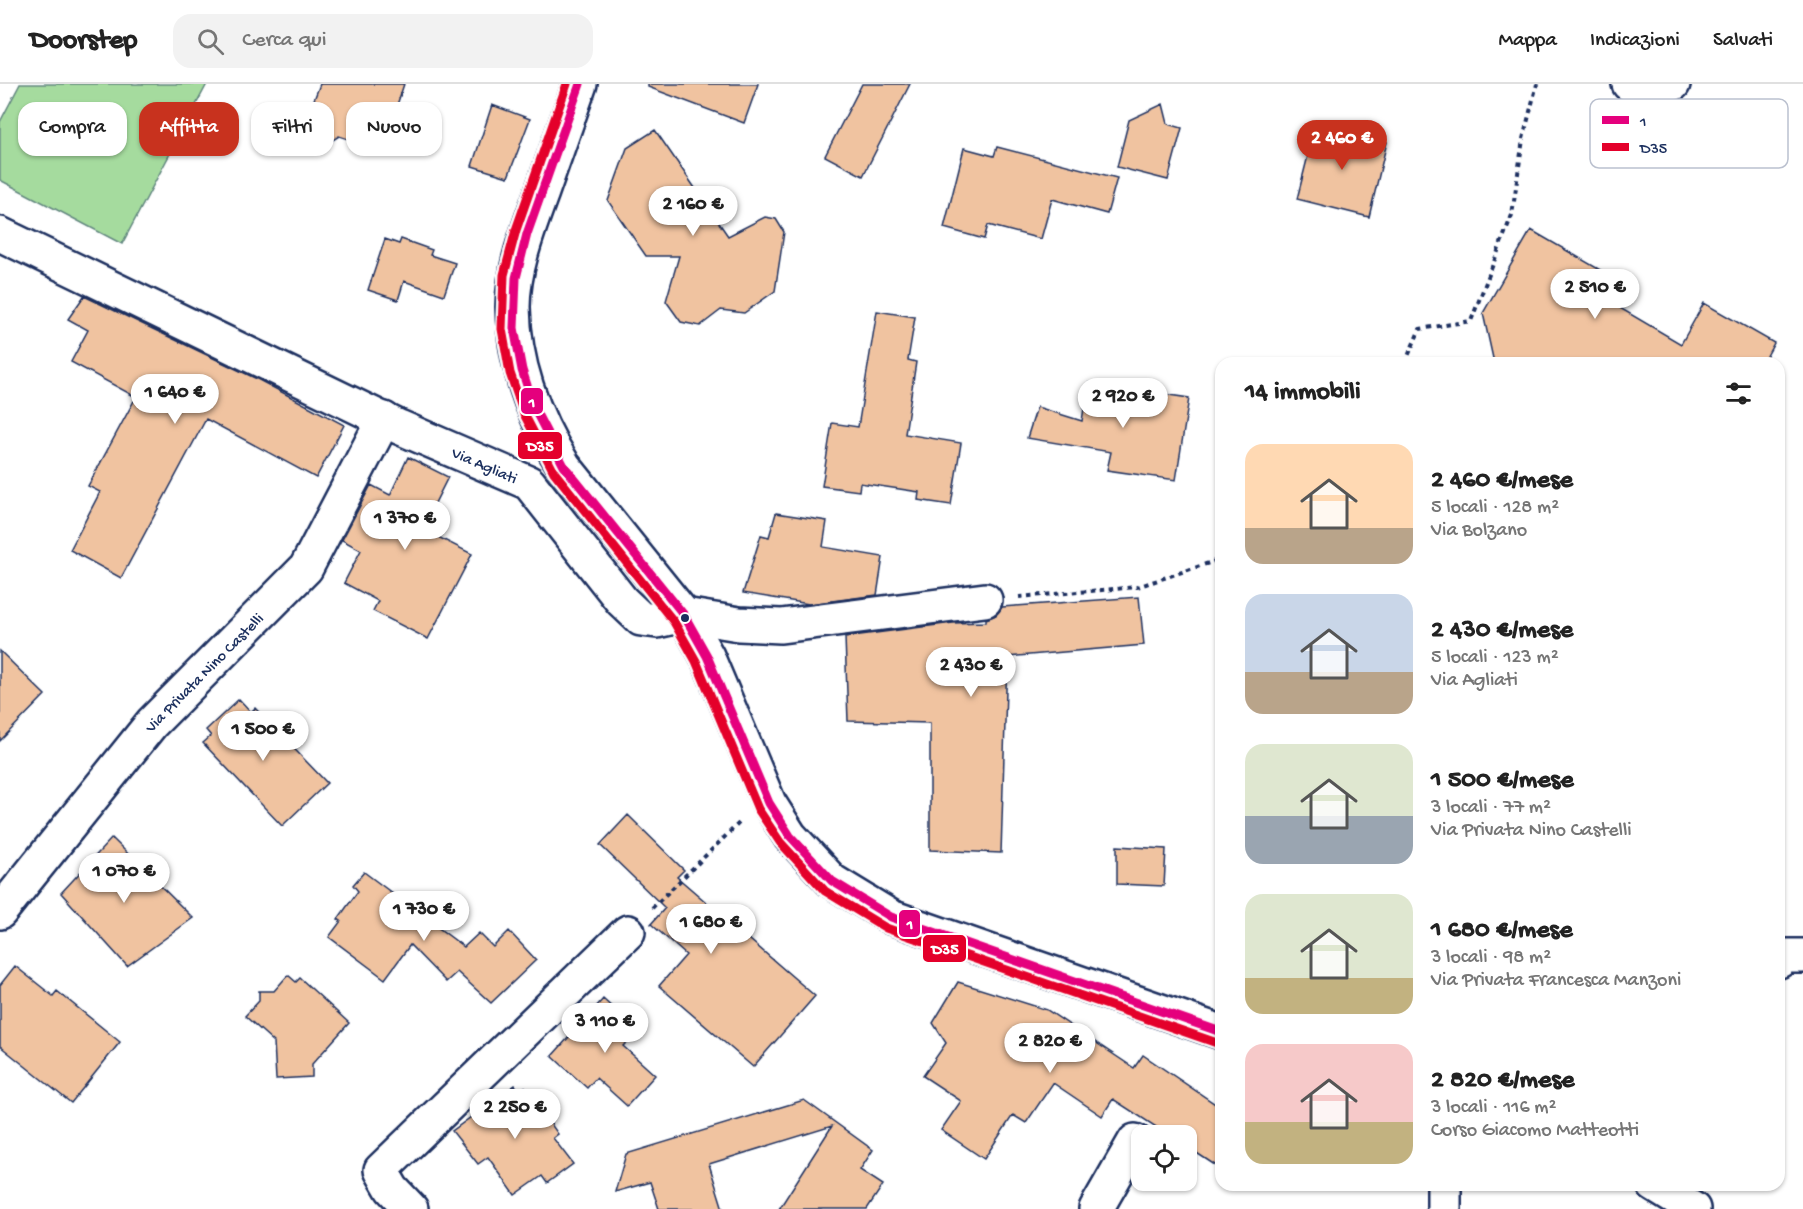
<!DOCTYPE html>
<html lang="it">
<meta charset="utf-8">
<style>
:root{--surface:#fff;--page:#f2f2f2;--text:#222;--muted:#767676;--line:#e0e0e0;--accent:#c8321e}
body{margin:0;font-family:"Gochi Hand",sans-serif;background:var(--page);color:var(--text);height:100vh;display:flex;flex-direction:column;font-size:22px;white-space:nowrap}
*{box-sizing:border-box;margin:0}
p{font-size:20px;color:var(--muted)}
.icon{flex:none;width:33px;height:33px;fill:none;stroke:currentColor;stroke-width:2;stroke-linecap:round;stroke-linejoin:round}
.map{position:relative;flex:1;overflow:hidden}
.side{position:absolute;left:1215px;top:273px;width:570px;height:834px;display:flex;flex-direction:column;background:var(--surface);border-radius:18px;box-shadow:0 2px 4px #0004}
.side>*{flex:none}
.guide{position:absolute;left:18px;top:18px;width:570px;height:54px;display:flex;gap:12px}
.fabs{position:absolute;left:1131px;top:1041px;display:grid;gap:12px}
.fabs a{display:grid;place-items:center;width:66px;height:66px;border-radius:12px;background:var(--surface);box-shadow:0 2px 4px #0004;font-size:30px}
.price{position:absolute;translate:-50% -51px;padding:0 14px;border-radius:21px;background:#fff;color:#222;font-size:20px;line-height:39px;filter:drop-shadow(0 2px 3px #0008)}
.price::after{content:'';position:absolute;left:50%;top:36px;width:18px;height:14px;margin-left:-9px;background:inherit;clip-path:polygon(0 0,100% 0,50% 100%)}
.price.active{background:var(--accent);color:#fff}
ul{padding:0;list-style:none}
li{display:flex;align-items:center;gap:18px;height:150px;padding:0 30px}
li span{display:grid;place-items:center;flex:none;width:168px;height:120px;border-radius:18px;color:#555}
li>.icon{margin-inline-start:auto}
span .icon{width:72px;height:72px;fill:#fffc;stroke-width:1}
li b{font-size:26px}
h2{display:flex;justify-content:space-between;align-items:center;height:72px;padding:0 30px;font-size:26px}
.tag{padding:0 21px;border-radius:18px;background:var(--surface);box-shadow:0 2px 4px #0004;font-size:21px;line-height:54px}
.tag.active{background:var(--accent);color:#fff}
header{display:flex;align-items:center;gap:36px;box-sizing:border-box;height:84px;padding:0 30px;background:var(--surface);border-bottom:2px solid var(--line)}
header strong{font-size:28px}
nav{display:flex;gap:33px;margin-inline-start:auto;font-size:21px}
.search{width:420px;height:54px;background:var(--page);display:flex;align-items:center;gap:15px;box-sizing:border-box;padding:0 21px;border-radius:18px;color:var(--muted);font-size:22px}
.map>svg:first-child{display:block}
.green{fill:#a5db9e;stroke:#60857e;stroke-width:1.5}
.building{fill:#f0c3a0;stroke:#1b2f5e;stroke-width:1.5}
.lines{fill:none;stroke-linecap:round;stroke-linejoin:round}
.minor-casing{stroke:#1b2f5e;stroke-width:38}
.major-casing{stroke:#1b2f5e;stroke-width:38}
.path{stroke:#1b2f5e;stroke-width:4;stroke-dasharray:4.5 4.5;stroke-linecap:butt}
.minor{stroke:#fff;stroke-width:33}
.major{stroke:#fff;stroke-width:33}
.bus-1-casing{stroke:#fff;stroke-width:14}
.bus-2-casing{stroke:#fff;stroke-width:14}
.bus-1{stroke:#e5007d;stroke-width:9}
.bus-2{stroke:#e4002b;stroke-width:9}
.bus-dot{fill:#1b2f5e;stroke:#fff;stroke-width:2}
.labels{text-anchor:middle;stroke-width:6;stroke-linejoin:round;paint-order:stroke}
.street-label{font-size:16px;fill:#1b2f5e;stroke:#fff}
.key{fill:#fff;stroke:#bbc1cf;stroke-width:1.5}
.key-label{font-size:16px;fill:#1b2f5e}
.line-badge{stroke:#fff;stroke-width:2}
.badge-label{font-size:16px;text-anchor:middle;font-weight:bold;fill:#fff}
</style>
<header>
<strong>Doorstep</strong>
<div class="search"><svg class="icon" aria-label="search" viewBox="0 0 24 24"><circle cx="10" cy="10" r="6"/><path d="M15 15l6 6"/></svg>Cerca qui</div>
<nav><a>Mappa</a><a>Indicazioni</a><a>Salvati</a></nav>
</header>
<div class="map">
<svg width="1803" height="1125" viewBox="0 0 1803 1125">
<rect width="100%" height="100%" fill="#fff"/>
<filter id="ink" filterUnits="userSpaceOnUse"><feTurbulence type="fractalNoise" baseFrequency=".0167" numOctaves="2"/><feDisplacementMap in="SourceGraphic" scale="12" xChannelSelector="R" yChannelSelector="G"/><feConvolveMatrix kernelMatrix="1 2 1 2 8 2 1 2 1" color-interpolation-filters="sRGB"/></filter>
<g filter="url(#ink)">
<path class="green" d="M20 0H207L122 160 0 96V38Z"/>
<path class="building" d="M320 0H404L391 39 382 36 373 63 339 52 314 68 290 60 304 19 312 21Z
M648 0H758L744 39 648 3Z
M862 0H910L863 92 825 72Z
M1163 20 1168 40 1182 44 1168 96 1117 83 1129 36Z
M492 21 530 35 508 93 472 82Z
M1316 40 1387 58 1369 133 1297 115Z
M655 46 728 152 765 133 776 135 784 148 775 207 744 229 721 226 700 242 681 238 666 217 679 172H646L608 117 627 64Z
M997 63 1117 94 1107 130 1052 115 1041 155 988 141 984 155 944 144 964 64 994 72Z
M1531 146 1602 187 1591 207 1681 260 1704 219 1774 259 1763 279H1494L1483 229Z
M385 155 399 160 401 155 432 166 430 171 455 179 444 211 404 197 398 216 368 206Z
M84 212 257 295 344 341 316 394 206 335 121 494 70 466 100 408 88 402 136 313 71 278 88 246 68 235Z
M877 227 915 233 908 276 916 278 905 350 961 359 951 421 918 416 919 408 860 399 859 407 822 402 832 339 858 343Z
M1088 299 1189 314 1176 396 1107 386 1111 368 1027 354 1037 323 1082 337Z
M408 373 448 393 422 445 472 470 428 555 373 527 378 517 344 499 361 466 342 456 371 401 390 411Z
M776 429 827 437 823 463 883 473 877 511 809 520 743 509 761 451 769 453Z
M1139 513 1144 561 1007 573 1001 769 930 766V639L848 637 845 553 953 539 986 538V535L996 531 1002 523Z
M0 567 45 611 0 657Z
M239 615 251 628 255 624 327 699 282 742 203 659 211 652 206 646Z
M628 731 684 786 677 793 815 912 753 983 659 902 686 871 651 840 665 824 600 761Z
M112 754 193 834 127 882 61 809Z
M1117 762 1166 765 1164 802 1117 800Z
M364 788 464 863 479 849 493 863 509 847 536 876 491 919 457 888 446 898 410 861 385 895 329 853 341 837 338 835 358 807 353 801Z
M15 882 53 912 57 907 120 958 71 1019 0 962V901Z
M288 891 296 898 300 894 349 939 312 980V993L276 995 274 958 245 932 259 917V907H274Z
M958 898 1047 926 1134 984 1143 971 1221 1024V1085L1186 1062V1052H1170L1113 1015 1102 1032 1053 999 1026 1039 1013 1031 984 1075 941 1046 961 1017 923 992 946 959 933 939Z
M603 915 638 947 623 962 655 991 627 1022 596 994 587 1004 552 972Z
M515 1001 520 1008 525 1003 558 1050 553 1054 573 1080 547 1099 542 1092 515 1111 488 1073 478 1080 452 1047Z
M804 1016 873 1066 860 1086 883 1101 867 1125H779L832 1042 709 1080 723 1125H659L650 1098 615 1108 626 1070Z"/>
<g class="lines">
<g class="minor-casing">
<g id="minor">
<path d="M1629 0 1650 5 1673 0"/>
<path id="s1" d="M0 150 399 343 529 399 622 517 641 535 657 537 684 531 739 540 781 542 985 516"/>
<path id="s2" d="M0 828 152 639 306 484 384 335"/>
<path d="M1779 877 1786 872H1803"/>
<path d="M1654 1101 1693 1125"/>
<path d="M411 1125 392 1105 381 1086 628 848"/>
<path d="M1096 1125 1135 1057"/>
</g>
</g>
<g class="major-casing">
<path id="major" d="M580 0C567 36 555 72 542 108 529 144 513 184 513 223 514 280 534 334 564 382L684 531 707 572 769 719 790 752 832 797 891 833 1221 948
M1444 1101V1125"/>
</g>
<path class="path" d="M1405 279 1420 245 1471 237 1512 131 1523 55 1537 0
M1019 513 1137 503 1221 475
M652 824 739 739"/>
<use href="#minor" class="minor"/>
<use href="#major" class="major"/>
<g class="bus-1-casing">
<path id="bus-1" d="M580 0 527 150 516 194 514 244 522 286 535 326 564 382 684 531 707 572 769 719 790 752 832 797 891 833 1221 948"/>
</g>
<g class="bus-2-casing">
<path id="bus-2" d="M567 0 516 146 504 191 502 245 510 289 524 330 554 388 674 538 696 577 758 725 780 758 825 807 886 844 1217 959"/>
</g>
<use href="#bus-1" class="bus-1"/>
<use href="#bus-2" class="bus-2"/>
</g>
</g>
<circle class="bus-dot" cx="685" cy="534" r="5"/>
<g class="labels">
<g class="street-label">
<text dy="6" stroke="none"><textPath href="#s1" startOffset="537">Via Agliati</textPath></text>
<text dy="6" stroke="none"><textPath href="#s2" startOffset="315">Via Privata Nino Castelli</textPath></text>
</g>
</g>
<rect x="1590" y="15" width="198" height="69" rx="9" class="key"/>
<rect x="1602" y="32" width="27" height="8" fill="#e5007d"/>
<rect x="1602" y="59" width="27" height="8" fill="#e4002b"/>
<g class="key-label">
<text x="1640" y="42">1</text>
<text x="1640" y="69">D35</text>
</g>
<g class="line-badge">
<rect x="520" y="303" width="24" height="28" rx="6" fill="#e5007d"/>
<rect x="517" y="347" width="46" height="29" rx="6" fill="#e4002b"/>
<rect x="898" y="825" width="23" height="29" rx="6" fill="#e5007d"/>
<rect x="922" y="850" width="45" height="29" rx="6" fill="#e4002b"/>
</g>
<g class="badge-label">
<text x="532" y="323">1</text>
<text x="540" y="367">D35</text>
<text x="910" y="845">1</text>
<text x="945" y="870">D35</text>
</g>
</svg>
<div class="fabs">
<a><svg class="icon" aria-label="locate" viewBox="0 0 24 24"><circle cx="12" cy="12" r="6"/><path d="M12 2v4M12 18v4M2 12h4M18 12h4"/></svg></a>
</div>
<b class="price active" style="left:1342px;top:87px">2 460 €</b>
<b class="price" style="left:693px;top:153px">2 160 €</b>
<b class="price" style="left:1595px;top:236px">2 510 €</b>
<b class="price" style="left:175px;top:341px">1 640 €</b>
<b class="price" style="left:1123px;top:345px">2 920 €</b>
<b class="price" style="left:405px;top:467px">1 370 €</b>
<b class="price" style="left:971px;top:614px">2 430 €</b>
<b class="price" style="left:263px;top:678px">1 500 €</b>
<b class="price" style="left:124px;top:820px">1 070 €</b>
<b class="price" style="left:424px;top:858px">1 730 €</b>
<b class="price" style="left:711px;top:871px">1 680 €</b>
<b class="price" style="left:605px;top:970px">3 110 €</b>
<b class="price" style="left:1050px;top:990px">2 820 €</b>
<b class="price" style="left:515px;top:1056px">2 250 €</b>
<div class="guide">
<a class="tag">Compra</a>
<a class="tag active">Affitta</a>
<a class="tag">Filtri</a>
<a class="tag">Nuovo</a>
</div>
<section class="side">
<h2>14 immobili<svg class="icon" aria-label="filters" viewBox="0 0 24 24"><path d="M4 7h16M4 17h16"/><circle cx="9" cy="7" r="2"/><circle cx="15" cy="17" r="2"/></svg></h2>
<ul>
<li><span style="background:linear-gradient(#ffd9b3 70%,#b9a48a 0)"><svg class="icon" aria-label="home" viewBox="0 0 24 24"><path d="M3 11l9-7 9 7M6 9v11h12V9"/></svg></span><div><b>2 460 €/mese</b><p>5 locali · 128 m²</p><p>Via Bolzano</p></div></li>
<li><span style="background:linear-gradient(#c9d6e8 65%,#b9a48a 0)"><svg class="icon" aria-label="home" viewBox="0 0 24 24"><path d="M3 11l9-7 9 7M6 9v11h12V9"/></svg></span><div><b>2 430 €/mese</b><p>5 locali · 123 m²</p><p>Via Agliati</p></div></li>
<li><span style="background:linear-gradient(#dfe7d0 60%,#9aa5b1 0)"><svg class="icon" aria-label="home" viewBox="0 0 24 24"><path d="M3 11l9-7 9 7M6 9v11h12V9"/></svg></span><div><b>1 500 €/mese</b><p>3 locali · 77 m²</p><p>Via Privata Nino Castelli</p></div></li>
<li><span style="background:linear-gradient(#dfe7d0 70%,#c2b280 0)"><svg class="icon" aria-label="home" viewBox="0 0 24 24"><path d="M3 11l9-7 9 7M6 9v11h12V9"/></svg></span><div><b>1 680 €/mese</b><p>3 locali · 98 m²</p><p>Via Privata Francesca Manzoni</p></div></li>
<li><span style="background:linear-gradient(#f6c9c9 65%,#c2b280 0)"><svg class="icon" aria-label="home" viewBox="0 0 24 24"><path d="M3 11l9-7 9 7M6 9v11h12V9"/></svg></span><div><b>2 820 €/mese</b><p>3 locali · 116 m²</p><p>Corso Giacomo Matteotti</p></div></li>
</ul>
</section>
</div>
